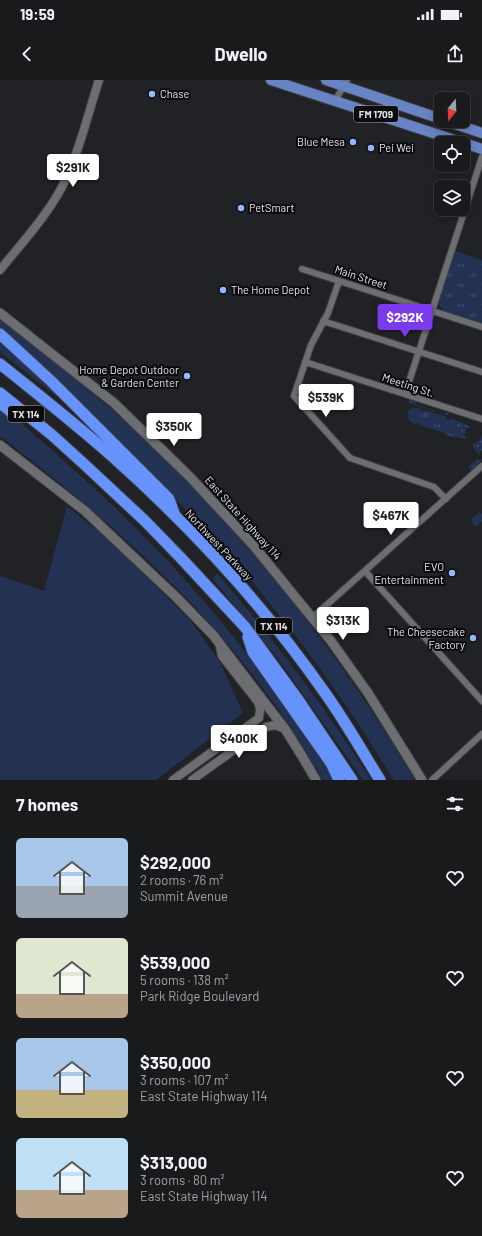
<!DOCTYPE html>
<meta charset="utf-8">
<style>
:root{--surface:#191a1c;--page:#222325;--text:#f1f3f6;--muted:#9fa1a3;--line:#37383b;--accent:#7c3aed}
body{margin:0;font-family:Barlow,sans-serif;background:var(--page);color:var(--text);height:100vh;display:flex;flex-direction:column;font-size:15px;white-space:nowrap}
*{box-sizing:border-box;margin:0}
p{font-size:13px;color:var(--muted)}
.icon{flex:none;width:22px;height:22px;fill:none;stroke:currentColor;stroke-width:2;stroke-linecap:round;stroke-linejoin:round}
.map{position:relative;height:700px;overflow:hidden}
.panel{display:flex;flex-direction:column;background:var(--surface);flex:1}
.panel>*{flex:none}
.needle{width:26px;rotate:198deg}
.controls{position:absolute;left:434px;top:12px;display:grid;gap:8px}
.controls a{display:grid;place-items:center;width:36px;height:36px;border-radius:6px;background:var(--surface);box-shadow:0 2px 10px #0003,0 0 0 1px var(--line);font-size:20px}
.price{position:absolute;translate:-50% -34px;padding:0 9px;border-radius:4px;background:#fff;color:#222;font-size:13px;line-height:26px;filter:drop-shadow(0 1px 2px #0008)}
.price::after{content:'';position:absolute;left:50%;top:24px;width:12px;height:9px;margin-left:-6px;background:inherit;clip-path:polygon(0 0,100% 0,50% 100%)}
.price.current{background:var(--accent);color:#fff}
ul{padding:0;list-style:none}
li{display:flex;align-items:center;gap:12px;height:100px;padding:0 16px}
li span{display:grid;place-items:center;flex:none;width:112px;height:80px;border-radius:6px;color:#555}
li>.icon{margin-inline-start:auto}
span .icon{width:48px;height:48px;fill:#fffc;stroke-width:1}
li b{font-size:17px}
h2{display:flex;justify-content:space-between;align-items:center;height:48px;padding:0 16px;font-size:17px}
.status{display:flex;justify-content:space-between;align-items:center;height:28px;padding:0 20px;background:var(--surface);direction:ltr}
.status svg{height:11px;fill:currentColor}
header{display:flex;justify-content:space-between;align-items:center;height:52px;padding:0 16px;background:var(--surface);font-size:18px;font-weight:700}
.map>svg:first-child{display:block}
.grass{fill:#233153}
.park{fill:url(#park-tufts)}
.garden{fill:url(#garden-dots)}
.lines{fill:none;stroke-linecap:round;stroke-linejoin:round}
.minor-casing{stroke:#3e3f42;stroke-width:8}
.tertiary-casing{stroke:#3e3f42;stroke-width:10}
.secondary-casing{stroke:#3e3f42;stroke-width:11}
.primary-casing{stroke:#3e3f42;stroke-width:12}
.motorway-casing{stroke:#3e3f42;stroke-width:13}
.minor{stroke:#6c6e71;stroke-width:6}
.tertiary{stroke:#6c6e71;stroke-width:8}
.secondary{stroke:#6c6e71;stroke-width:9}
.primary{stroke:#6884c4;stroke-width:10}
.motorway{stroke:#6692fb;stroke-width:11}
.poi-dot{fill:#96b6fd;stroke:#0b0b0d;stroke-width:1.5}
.labels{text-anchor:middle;stroke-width:4;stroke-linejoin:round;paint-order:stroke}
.shield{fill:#0b0b0d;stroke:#a2a2a4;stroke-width:1}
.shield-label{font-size:10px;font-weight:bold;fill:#e2e3e5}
.poi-label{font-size:11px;fill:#e2e3e5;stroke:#0b0b0d;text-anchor:start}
.street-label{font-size:11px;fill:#e2e3e5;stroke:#0b0b0d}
</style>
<div class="status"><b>19:59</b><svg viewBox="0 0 49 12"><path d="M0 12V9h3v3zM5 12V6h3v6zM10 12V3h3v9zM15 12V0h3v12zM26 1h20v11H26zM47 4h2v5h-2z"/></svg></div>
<header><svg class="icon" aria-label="back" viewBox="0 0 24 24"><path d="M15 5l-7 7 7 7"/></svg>Dwello<svg class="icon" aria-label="share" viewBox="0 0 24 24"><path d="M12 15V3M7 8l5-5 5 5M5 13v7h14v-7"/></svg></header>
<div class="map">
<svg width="482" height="700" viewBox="0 0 482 700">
<defs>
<pattern id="park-tufts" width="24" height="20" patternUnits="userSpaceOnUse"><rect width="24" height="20" fill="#233153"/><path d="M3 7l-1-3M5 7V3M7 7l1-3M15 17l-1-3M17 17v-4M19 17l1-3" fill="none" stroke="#434f6c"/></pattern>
<pattern id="garden-dots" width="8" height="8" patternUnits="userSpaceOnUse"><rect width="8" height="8" fill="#233153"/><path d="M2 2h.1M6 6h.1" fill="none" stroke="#434f6c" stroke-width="1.8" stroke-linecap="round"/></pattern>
</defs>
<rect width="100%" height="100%" fill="#212225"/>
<path class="grass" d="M0 238C52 279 104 320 151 366 236 447 310 538 375 636 389 657 402 679 415 700H394L357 642 324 594 297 558 244 491 163 406 0 248Z
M0 257 57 315 56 316 0 272Z
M0 327C26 346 50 368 74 390 150 457 217 530 275 612 296 641 317 669 334 700H323C243 558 128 454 0 356Z
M67 426 116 466 190 540 221 584 243 633 156 700H0V496L44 511Z
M479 432 482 434V441L476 447 470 440Z
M217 493C273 558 325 627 371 700H363L279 580 212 498Z"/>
<path class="park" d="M455 171 482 180V243L444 231 440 226 439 221Z
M413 328H417L421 329V331L424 332 425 330 446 337V339L449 340 450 338 461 342 462 343 458 357 456 358 444 354 445 352 441 351V352L420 345V344L417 343 416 344C411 343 409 341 407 336L409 330Z"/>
<path class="garden" d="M410 319 416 322 415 324 446 334 447 332H449L448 335 409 323Z
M462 343 470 346V348H467L464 354 466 357V359L458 357Z
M482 355V370L478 374 472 365 480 360Z
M478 378 480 380 482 379V381H480L472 390 468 387Z"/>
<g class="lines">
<g class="minor-casing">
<path id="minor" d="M335 21 347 0
M302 189 482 247
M339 201 328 233 311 265 294 316 350 378 434 407 446 419
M323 241 482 292
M305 282 482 339
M405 314 482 77
M365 491 482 621
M312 538 482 386
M432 700 482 654"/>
</g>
<g class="tertiary-casing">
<path id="tertiary" d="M0 190C21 164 46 137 62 107 78 76 88 34 99 0
M173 700 259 638 260 629 258 622 222 576 219 562
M192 700 266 647 275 645 285 649"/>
</g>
<g class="secondary-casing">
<path id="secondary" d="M0 233 114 323 190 397 253 465 331 561 368 613 422 700
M0 365 85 431 176 517 213 555 285 649 302 676 316 700"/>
</g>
<g class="primary-casing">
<path id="primary" d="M271 0 482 69
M326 0 441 39
M446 41 482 53"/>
</g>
<g class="motorway-casing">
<path id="motorway" d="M0 254 51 301 169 419 175 436
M0 284C39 315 77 345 114 378 191 447 266 528 325 613 345 641 362 671 380 700
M0 313 52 355 84 384 145 441 180 477 245 547 299 621 352 700
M0 323 15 335
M248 557 253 572 331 683 339 700"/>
</g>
<use href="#minor" class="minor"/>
<use href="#tertiary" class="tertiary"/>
<use href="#secondary" class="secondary"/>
<use href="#primary" class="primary"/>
<use href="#motorway" class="motorway"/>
</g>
<g class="poi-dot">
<circle cx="152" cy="14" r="4"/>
<circle cx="353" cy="62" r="4"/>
<circle cx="371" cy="68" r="4"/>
<circle cx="241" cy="128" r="4"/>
<circle cx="223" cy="210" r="4"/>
<circle cx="187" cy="296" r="4"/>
<circle cx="452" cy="493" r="4"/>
<circle cx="473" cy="558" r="4"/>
</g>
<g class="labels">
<g class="shield">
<rect x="354" y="26" width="44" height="16" rx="3"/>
<rect x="8" y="326" width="36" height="16" rx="3"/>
<rect x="256" y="538" width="36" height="16" rx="3"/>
</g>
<g class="shield-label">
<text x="376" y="38">FM 1709</text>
<text x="26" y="338">TX 114</text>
<text x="274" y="550">TX 114</text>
</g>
<g class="poi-label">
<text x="160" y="18">Chase</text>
<text x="345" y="66" text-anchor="end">Blue Mesa</text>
<text x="379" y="72">Pei Wei</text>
<text x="249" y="132">PetSmart</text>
<text x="231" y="214">The Home Depot</text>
<text x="179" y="294" text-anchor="end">Home Depot Outdoor<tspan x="179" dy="13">&amp; Garden Center</tspan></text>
<text x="444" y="491" text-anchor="end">EVO<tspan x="444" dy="13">Entertainment</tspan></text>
<text x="465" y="556" text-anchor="end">The Cheesecake<tspan x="465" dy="13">Factory</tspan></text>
</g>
<g class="street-label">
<text transform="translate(361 197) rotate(18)" y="4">Main Street</text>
<text transform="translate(408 305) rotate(18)" y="4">Meeting St.</text>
<text transform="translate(243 438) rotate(48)" y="4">East State Highway 114</text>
<text transform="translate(219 465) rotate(47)" y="4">Northwest Parkway</text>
</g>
</g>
</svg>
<div class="controls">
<a><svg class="needle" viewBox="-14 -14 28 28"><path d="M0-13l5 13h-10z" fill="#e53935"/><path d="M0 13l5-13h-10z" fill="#9fa1a3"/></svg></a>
<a><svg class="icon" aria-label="locate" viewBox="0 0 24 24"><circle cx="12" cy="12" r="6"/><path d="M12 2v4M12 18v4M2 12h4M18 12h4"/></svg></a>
<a><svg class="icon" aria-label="layers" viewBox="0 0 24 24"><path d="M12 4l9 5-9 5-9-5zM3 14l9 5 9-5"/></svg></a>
</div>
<b class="price" style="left:73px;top:108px">$291K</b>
<b class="price current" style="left:405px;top:258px">$292K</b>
<b class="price" style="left:326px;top:338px">$539K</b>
<b class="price" style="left:174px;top:367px">$350K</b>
<b class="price" style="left:391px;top:456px">$467K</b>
<b class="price" style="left:343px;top:561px">$313K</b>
<b class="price" style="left:239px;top:679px">$400K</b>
</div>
<section class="panel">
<h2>7 homes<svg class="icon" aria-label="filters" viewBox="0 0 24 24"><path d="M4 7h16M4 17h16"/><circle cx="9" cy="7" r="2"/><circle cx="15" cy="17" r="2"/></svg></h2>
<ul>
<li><span style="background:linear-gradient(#a9c7e8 60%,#9aa5b1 0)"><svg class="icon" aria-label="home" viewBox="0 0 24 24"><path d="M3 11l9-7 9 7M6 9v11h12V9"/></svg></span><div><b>$292,000</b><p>2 rooms · 76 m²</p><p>Summit Avenue</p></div><svg class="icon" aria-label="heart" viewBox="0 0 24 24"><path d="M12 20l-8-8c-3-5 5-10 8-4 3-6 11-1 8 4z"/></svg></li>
<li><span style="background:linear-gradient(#dfe7d0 70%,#b9a48a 0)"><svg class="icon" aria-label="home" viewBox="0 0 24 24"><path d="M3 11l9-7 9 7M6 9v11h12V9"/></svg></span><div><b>$539,000</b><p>5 rooms · 138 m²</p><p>Park Ridge Boulevard</p></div><svg class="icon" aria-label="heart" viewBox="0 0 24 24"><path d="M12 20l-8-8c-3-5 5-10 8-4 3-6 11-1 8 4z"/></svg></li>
<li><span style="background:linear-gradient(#a9c7e8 65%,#c2b280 0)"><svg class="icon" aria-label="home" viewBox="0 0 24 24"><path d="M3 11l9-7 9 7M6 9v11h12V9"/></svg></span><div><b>$350,000</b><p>3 rooms · 107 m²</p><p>East State Highway 114</p></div><svg class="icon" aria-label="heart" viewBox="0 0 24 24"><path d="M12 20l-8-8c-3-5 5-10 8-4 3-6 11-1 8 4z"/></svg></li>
<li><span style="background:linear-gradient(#bfe0f5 65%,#b9a48a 0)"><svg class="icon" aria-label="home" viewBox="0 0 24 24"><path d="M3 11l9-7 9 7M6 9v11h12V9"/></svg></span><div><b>$313,000</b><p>3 rooms · 80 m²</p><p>East State Highway 114</p></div><svg class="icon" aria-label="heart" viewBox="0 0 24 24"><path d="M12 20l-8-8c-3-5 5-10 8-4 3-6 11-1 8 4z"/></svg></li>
</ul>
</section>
